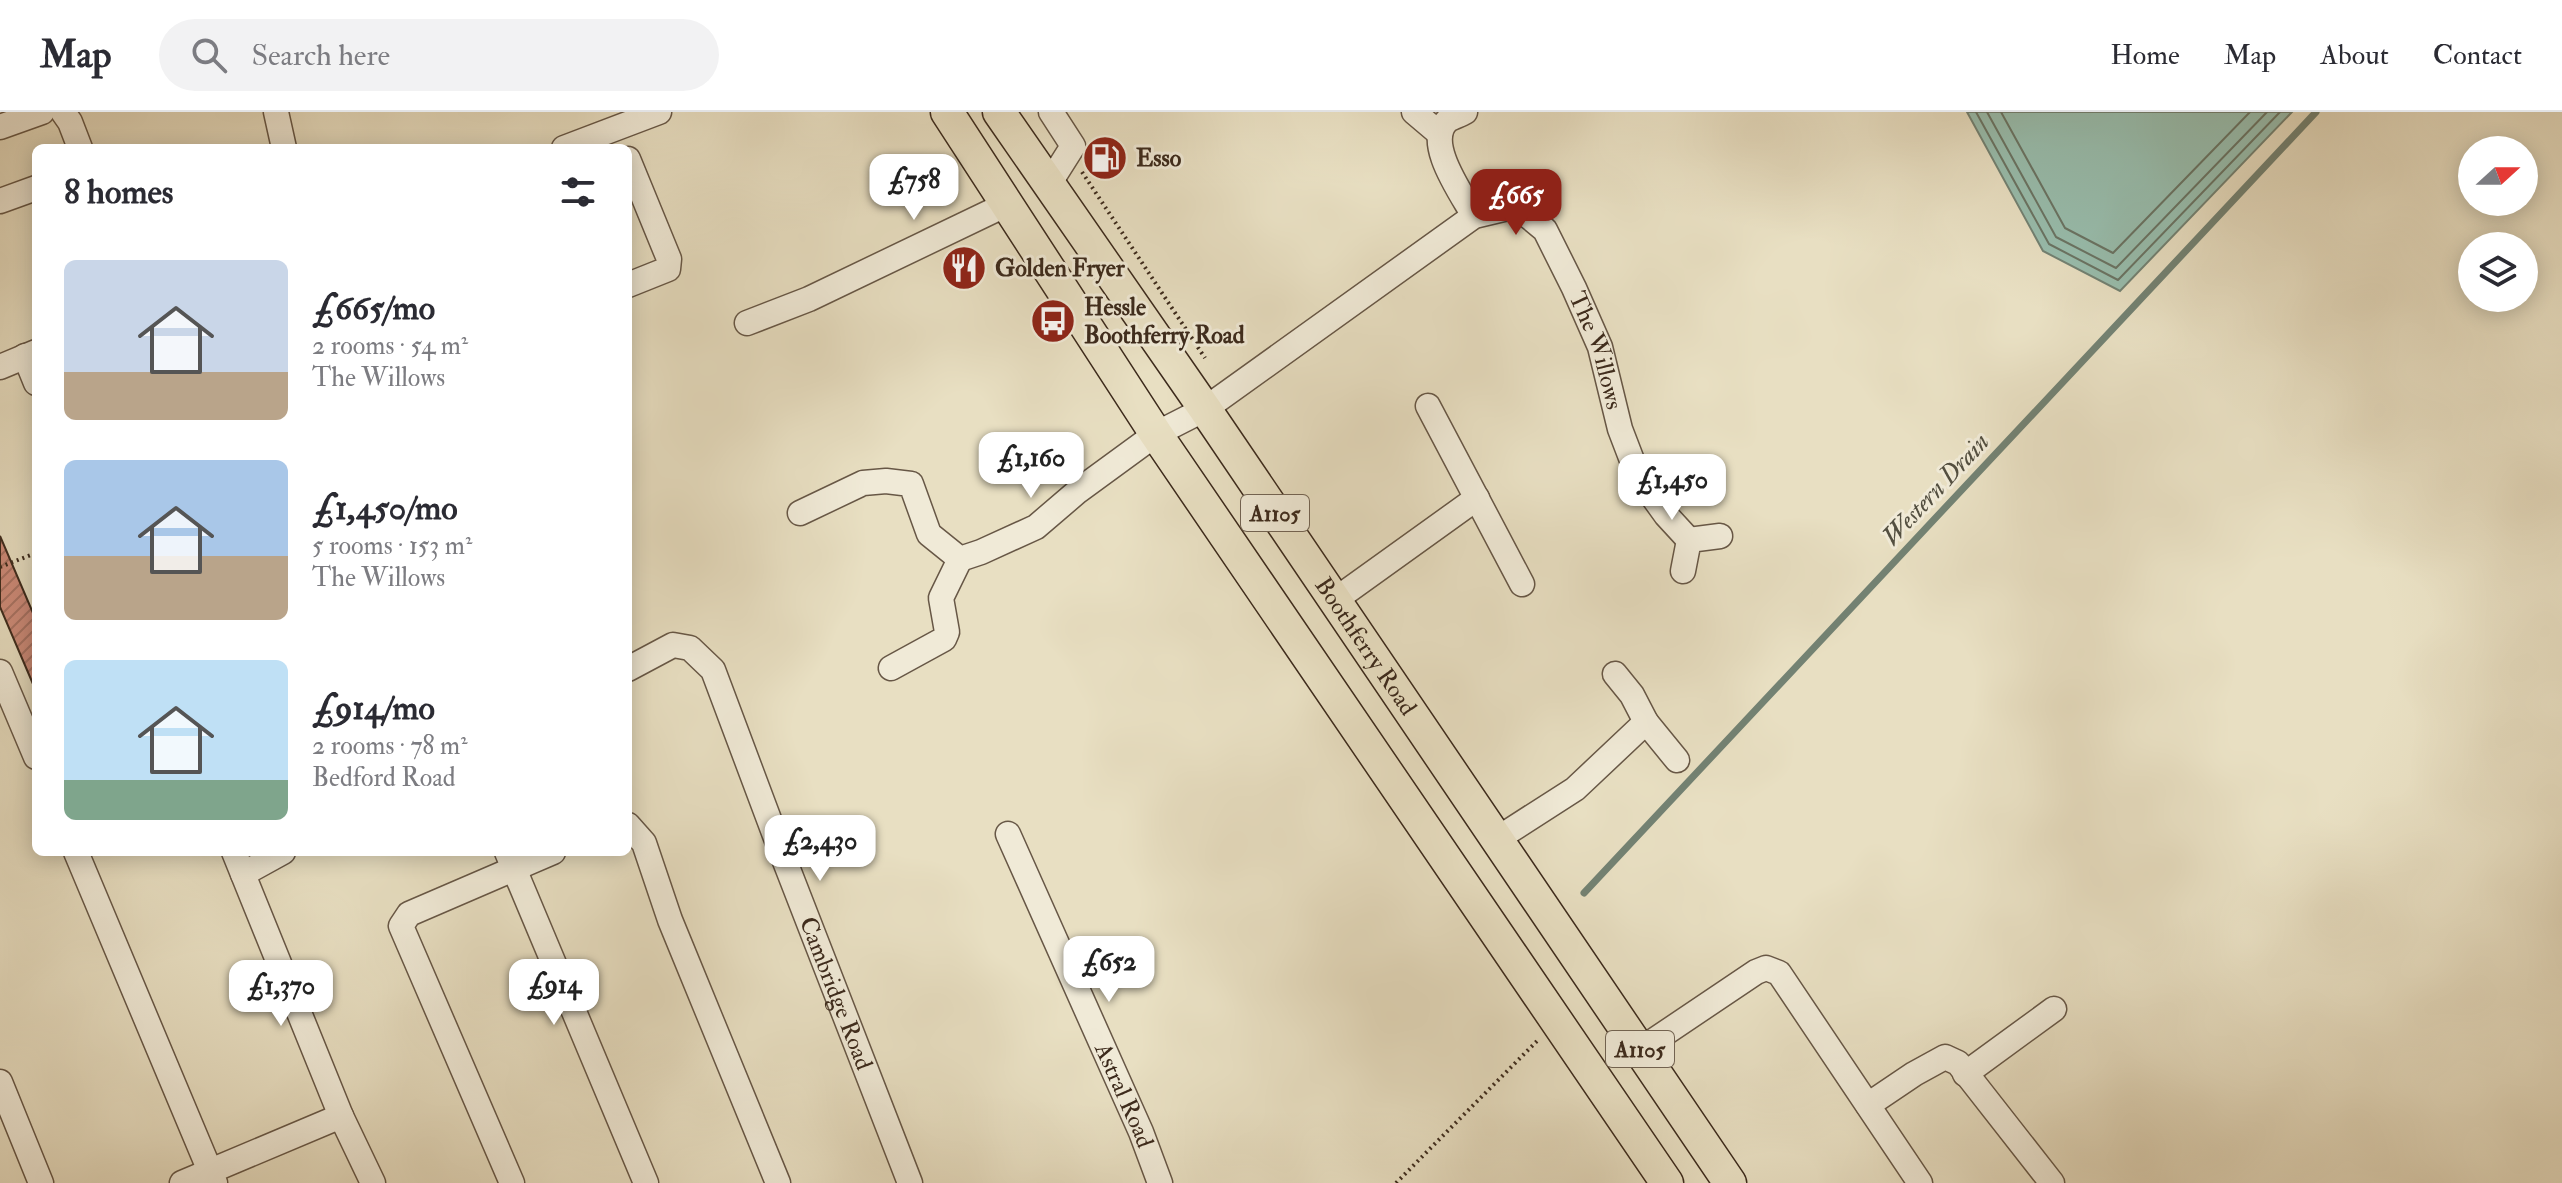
<!DOCTYPE html>
<meta charset="utf-8">
<style>
:root{--surface:#fff;--page:#f2f2f3;--text:#2b2b33;--muted:#7c7c81;--line:#e1e1e2;--accent:#8f2418}
body{margin:0;font-family:"IM FELL Double Pica",serif;background:var(--page);color:var(--text);height:100vh;display:flex;flex-direction:column;font-size:30px;white-space:nowrap}
*{box-sizing:border-box;margin:0}
p{font-size:26px;color:var(--muted)}
.icon{flex:none;width:44px;height:44px;fill:none;stroke:currentColor;stroke-width:2;stroke-linecap:round;stroke-linejoin:round}
.map{position:relative;flex:1;overflow:hidden}
.drawer{position:absolute;left:32px;top:32px;width:600px;height:712px;display:flex;flex-direction:column;background:var(--surface);border-radius:12px;box-shadow:0 4px 20px #0003}
.drawer>*{flex:none}
.needle{width:52px;rotate:69deg}
.buttons{position:absolute;left:2458px;top:24px;display:grid;gap:16px}
.buttons a{display:grid;place-items:center;width:80px;height:80px;border-radius:50%;background:var(--surface);box-shadow:0 4px 20px #0003;font-size:40px}
.price{position:absolute;translate:-50% -68px;padding:0 18px;border-radius:16px;background:#fff;color:#222;font-size:26px;line-height:52px;filter:drop-shadow(0 2px 4px #0008)}
.price::after{content:'';position:absolute;left:50%;top:48px;width:24px;height:18px;margin-left:-12px;background:inherit;clip-path:polygon(0 0,100% 0,50% 100%)}
.price.active{background:var(--accent);color:#fff}
ul{padding:0;list-style:none}
li{display:flex;align-items:center;gap:24px;height:200px;padding:0 32px}
li span{display:grid;place-items:center;flex:none;width:224px;height:160px;border-radius:12px;color:#555}
li>.icon{margin-inline-start:auto}
span .icon{width:96px;height:96px;fill:#fffc;stroke-width:1}
li b{font-size:34px}
h2{display:flex;justify-content:space-between;align-items:center;height:96px;padding:0 32px;font-size:34px}
header{display:flex;align-items:center;gap:48px;box-sizing:border-box;height:112px;padding:0 40px;background:var(--surface);border-bottom:2px solid var(--line)}
header strong{font-size:38px}
nav{display:flex;gap:44px;margin-inline-start:auto;font-size:28px}
.search{width:560px;height:72px;background:var(--page);display:flex;align-items:center;gap:20px;box-sizing:border-box;padding:0 28px;border-radius:44px;color:var(--muted);font-size:30px}
.map>svg:first-child{display:block}
.water{fill:#98bdad;stroke:#738273;stroke-width:2}
.lines{fill:none;stroke-linecap:round;stroke-linejoin:round}
.shore{stroke:#6a7464;stroke-width:2}
.stream{stroke:#738273;stroke-width:7}
.building{fill:url(#building-hatch);stroke:#3c2a1c;stroke-width:2}
.minor-casing{stroke:#675746;stroke-width:27}
.major-casing{stroke:#3c2a1c;stroke-width:35}
.path{stroke:#3c2a1c;stroke-width:4;stroke-dasharray:2 4;stroke-linecap:butt}
.minor{stroke:#f0ead7;stroke-width:24}
.major{stroke:#e8dfc2;stroke-width:32}
.labels{text-anchor:middle;stroke-width:6;stroke-linejoin:round;paint-order:stroke}
.shield{fill:#f0ead7;stroke:#726454;stroke-width:2}
.shield-label{font-size:22px;font-weight:bold;fill:#3c2a1c}
.poi-label{font-size:24px;font-weight:bold;fill:#3c2a1c;stroke:#f0ead7;text-anchor:start}
.street-label{font-size:24px;fill:#3c2a1c;stroke:#f0ead7}
.water-label{font-size:26px;font-style:italic;fill:#534f40;stroke:#f0ead7}
</style>
<header>
<strong>Map</strong>
<div class="search"><svg class="icon" aria-label="search" viewBox="0 0 24 24"><circle cx="10" cy="10" r="6"/><path d="M15 15l6 6"/></svg>Search here</div>
<nav><a>Home</a><a>Map</a><a>About</a><a>Contact</a></nav>
</header>
<div class="map">
<svg width="2562" height="1071" viewBox="0 0 2562 1071">
<defs>
<pattern id="building-hatch" width="6" height="6" patternUnits="userSpaceOnUse" patternTransform="scale(2)"><rect width="6" height="6" fill="#cd8b79"/><path d="M-1 1l2-2M0 6l6-6M5 7l2-2" fill="none" stroke="#a87262"/></pattern>
</defs>
<rect width="100%" height="100%" fill="#e8dfc2"/>
<filter id="stains"><feTurbulence type="fractalNoise" baseFrequency=".0025" numOctaves="4"/><feColorMatrix values="0 0 0 0 .2 0 0 0 0 .09 0 0 0 0 .02 0 0 0 .5 -.17"/></filter>
<radialGradient id="worn" r=".72"><stop offset=".6" stop-color="#630" stop-opacity="0"/><stop offset="1" stop-color="#630" stop-opacity=".3"/></radialGradient>
<path class="water" d="M1967 0H2292L2120 179 2043 139Z"/>
<g class="lines">
<path class="shore" d="M1976 0 2049 132 2118 168 2280 0
M1987 0 2056 125 2116 156 2267 0
M2001 0 2065 116 2113 141 2250 0"/>
<path class="stream" d="M1584 781 2316 0"/>
</g>
<path class="building" d="M0 424 36 508V579L0 495Z"/>
<g class="lines">
<g class="minor-casing">
<g id="minor">
<path d="M63 0 70 10 80 36"/>
<path d="M276 0 284 36"/>
<path d="M1414 0 1440 22"/>
<path d="M1465 0C1460 3 1453 5 1448 8 1423 29 1462 82 1474 104"/>
<path d="M0 15 42 0"/>
<path d="M564 36 659 0"/>
<path d="M628 47 669 147 668 157 628 173"/>
<path d="M1049 72 1073 34 1051 0"/>
<path d="M0 89 36 76"/>
<path d="M747 211 809 187 1007 92"/>
<path d="M25 244 36 271"/>
<path d="M0 255 36 240"/>
<path d="M1428 294 1522 472"/>
<path id="s1" d="M800 401 863 371 886 369 911 372 929 422 960 447 981 440 1036 415 1078 379 1156 322 1205 297 1474 104 1516 94 1545 118 1574 176 1600 235 1620 317 1638 364 1666 403 1689 428"/>
<path d="M1683 459 1689 428 1720 424"/>
<path d="M1335 488 1477 386"/>
<path d="M891 556 944 527 947 520 941 486 960 447"/>
<path id="s2" d="M628 557 673 533 690 536 713 558 779 734 910 1071"/>
<path d="M0 560 36 645"/>
<path d="M1615 562 1632 583 1646 610 1677 648"/>
<path d="M628 713 644 731 670 808 778 1071"/>
<path id="s3" d="M1008 722 1141 1020 1160 1071"/>
<path d="M1497 727 1575 677 1646 610"/>
<path d="M76 740 215 1071"/>
<path d="M234 740 341 1004 373 1071"/>
<path d="M507 740 646 1071"/>
<path d="M243 762 283 740"/>
<path d="M1640 938 1756 860 1766 856 1779 861 1920 1071"/>
<path d="M1965 962 2054 897"/>
<path d="M0 970 41 1071"/>
<path d="M1868 993 1914 962 1945 945 1958 951 2052 1071"/>
<path d="M182 1071 341 1004"/>
<path d="M512 1071 401 814 409 802 553 740"/>
</g>
</g>
<g class="major-casing">
<g id="major">
<path d="M947 0 1156 322 1667 1071"/>
<path id="s4" d="M999 0 1205 297 1730 1071"/>
</g>
</g>
<path class="path" d="M1082 60 1205 246
M0 455 36 441
M1396 1071 1538 928"/>
<use href="#minor" class="minor"/>
<use href="#major" class="major"/>
</g>
<defs>
<g id="fuel-disc" transform="scale(2.3)"><circle r="9.5" fill="#8f2418" stroke="#f0ead7"/><path d="M-5.5-6h7V0h2V4h1.3V-2.5L3-4.5l.8-.8L6-3V5H2.5V1h-1V6h-7ZM-4.2-4.7v3.2H.2V-4.7Z" fill="#fff"/></g>
<g id="restaurant-disc" transform="scale(2.3)"><circle r="9.5" fill="#8f2418" stroke="#f0ead7"/><path d="M-5-6h1v4h1v-4h1v4h1v-4h1v5L-1.5 .5V6h-2V.5L-5-1ZM5-6V6H3V1.5H1.5Q1.5-4 5-6Z" fill="#fff"/></g>
<g id="bus-disc" transform="scale(2.3)"><circle r="9.5" fill="#8f2418" stroke="#f0ead7"/><path d="M-5-6H5V4H4V6H2V4H-2V6H-4V4H-5ZM-3.5-4V0h7V-4ZM-3.5 1.2v1.5H-2V1.2ZM2 1.2v1.5H3.5V1.2Z" fill="#fff"/></g>
</defs>
<g fill-rule="evenodd">
<use href="#fuel-disc" x="1105" y="46"/>
<use href="#restaurant-disc" x="964" y="156"/>
<use href="#bus-disc" x="1053" y="209"/>
</g>
<g class="labels">
<g class="shield">
<rect x="1241" y="383" width="68" height="36" rx="6"/>
<rect x="1606" y="919" width="68" height="36" rx="6"/>
</g>
<g class="shield-label">
<text x="1275" y="409">A1105</text>
<text x="1640" y="945">A1105</text>
</g>
<g class="poi-label">
<text x="1136" y="54">Esso</text>
<text x="995" y="164">Golden Fryer</text>
<text x="1084" y="203">Hessle<tspan x="1084" dy="28">Boothferry Road</tspan></text>
</g>
<g class="street-label">
<text dy="8" stroke="none"><textPath href="#s1" startOffset="1044">The Willows</textPath></text>
<text dy="8" stroke="none"><textPath href="#s4" startOffset="648">Boothferry Road</textPath></text>
<text dy="8" stroke="none"><textPath href="#s2" startOffset="446">Cambridge Road</textPath></text>
<text dy="8" stroke="none"><textPath href="#s3" startOffset="286">Astral Road</textPath></text>
</g>
<g class="water-label">
<text transform="translate(1935 377) rotate(-47)" y="9">Western Drain</text>
</g>
</g>
<rect width="100%" height="100%" filter="url(#stains)"/>
<rect width="100%" height="100%" fill="url(#worn)"/>
</svg>
<div class="buttons">
<a><svg class="needle" viewBox="-14 -14 28 28"><path d="M0-13l5 13h-10z" fill="#e53935"/><path d="M0 13l5-13h-10z" fill="#7c7c81"/></svg></a>
<a><svg class="icon" aria-label="layers" viewBox="0 0 24 24"><path d="M12 4l9 5-9 5-9-5zM3 14l9 5 9-5"/></svg></a>
</div>
<b class="price" style="left:914px;top:110px">£758</b>
<b class="price active" style="left:1516px;top:125px">£665</b>
<b class="price" style="left:1031px;top:388px">£1,160</b>
<b class="price" style="left:1672px;top:410px">£1,450</b>
<b class="price" style="left:820px;top:771px">£2,430</b>
<b class="price" style="left:1109px;top:892px">£652</b>
<b class="price" style="left:554px;top:915px">£914</b>
<b class="price" style="left:281px;top:916px">£1,370</b>
<section class="drawer">
<h2>8 homes<svg class="icon" aria-label="filters" viewBox="0 0 24 24"><path d="M4 7h16M4 17h16"/><circle cx="9" cy="7" r="2"/><circle cx="15" cy="17" r="2"/></svg></h2>
<ul>
<li><span style="background:linear-gradient(#c9d6e8 70%,#b9a48a 0)"><svg class="icon" aria-label="home" viewBox="0 0 24 24"><path d="M3 11l9-7 9 7M6 9v11h12V9"/></svg></span><div><b>£665/mo</b><p>2 rooms · 54 m²</p><p>The Willows</p></div></li>
<li><span style="background:linear-gradient(#a9c7e8 60%,#b9a48a 0)"><svg class="icon" aria-label="home" viewBox="0 0 24 24"><path d="M3 11l9-7 9 7M6 9v11h12V9"/></svg></span><div><b>£1,450/mo</b><p>5 rooms · 153 m²</p><p>The Willows</p></div></li>
<li><span style="background:linear-gradient(#bfe0f5 75%,#7fa58c 0)"><svg class="icon" aria-label="home" viewBox="0 0 24 24"><path d="M3 11l9-7 9 7M6 9v11h12V9"/></svg></span><div><b>£914/mo</b><p>2 rooms · 78 m²</p><p>Bedford Road</p></div></li>
</ul>
</section>
</div>
